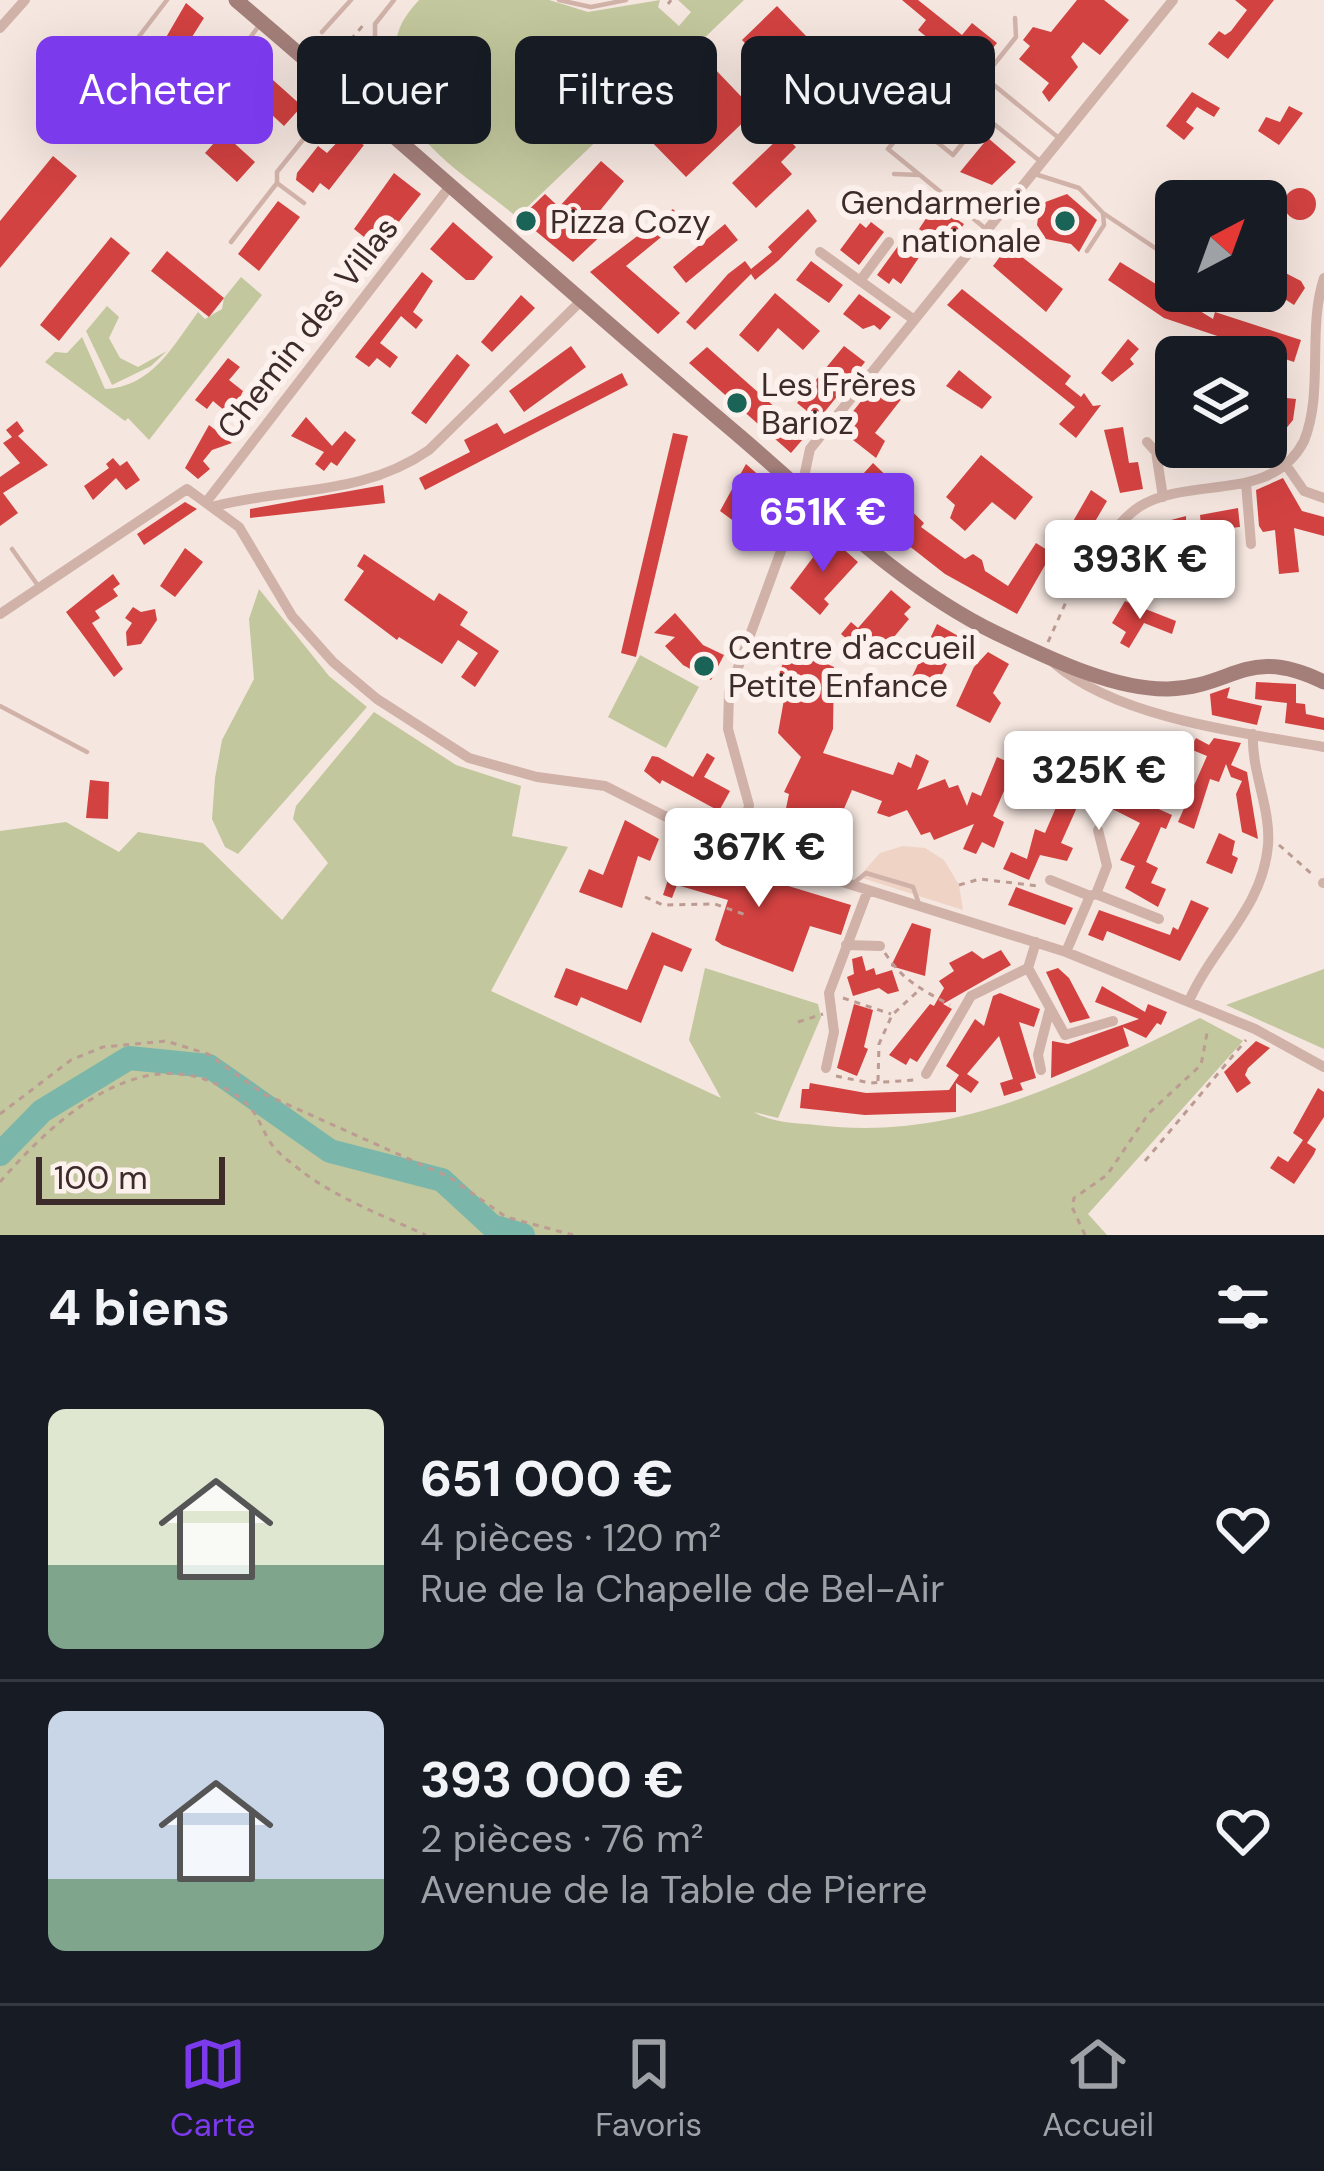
<!DOCTYPE html>
<html lang="fr">
<meta charset="utf-8">
<style>
:root{--surface:#171b24;--page:#20242c;--text:#f1f3f6;--muted:#9ea1a6;--line:#363941;--accent:#7c3aed}
body{margin:0;font-family:"DM Sans",sans-serif;background:var(--page);color:var(--text);height:100vh;display:flex;flex-direction:column;font-size:45px;white-space:nowrap}
*{box-sizing:border-box;margin:0}
p{font-size:39px;color:var(--muted)}
.icon{flex:none;width:66px;height:66px;fill:none;stroke:currentColor;stroke-width:2;stroke-linecap:round;stroke-linejoin:round}
.map{position:relative;height:1235px;overflow:hidden}
.side{display:flex;flex-direction:column;background:var(--surface);flex:1}
.side>*{flex:none}
.hud{position:absolute;left:36px;top:36px;width:1254px;height:108px;display:flex;gap:24px}
.needle{width:78px;rotate:41deg}
.controls{position:absolute;left:1155px;top:180px;display:grid;gap:24px}
.controls a{display:grid;place-items:center;width:132px;height:132px;border-radius:18px;background:var(--surface);box-shadow:0 12px 48px #0002;font-size:60px}
.scale{position:absolute;left:36px;bottom:30px;width:189px;box-sizing:border-box;padding-left:12px;border:6px solid #3c2b2a;border-top:0;font-size:33px;line-height:42px;white-space:nowrap;color:#3c2b2a;-webkit-text-stroke:9px #fcf1ed;paint-order:stroke}
.price{position:absolute;translate:-50% -102px;padding:0 27px;border-radius:12px;background:#fff;color:#222;font-size:39px;line-height:78px;filter:drop-shadow(0 3px 6px #0008)}
.price::after{content:'';position:absolute;left:50%;top:72px;width:36px;height:27px;margin-left:-18px;background:inherit;clip-path:polygon(0 0,100% 0,50% 100%)}
.price.on{background:var(--accent);color:#fff}
ul{padding:0;list-style:none}
li{display:flex;align-items:center;gap:36px;height:300px;padding:0 48px}
li+li{border-top:3px solid var(--line)}
li span{display:grid;place-items:center;flex:none;width:336px;height:240px;border-radius:18px;color:#555}
li>.icon{margin-inline-start:auto}
span .icon{width:144px;height:144px;fill:#fffc;stroke-width:1}
li b{font-size:51px}
h2{display:flex;justify-content:space-between;align-items:center;height:144px;padding:0 48px;font-size:51px}
.chip{padding:0 42px;border-radius:18px;background:var(--surface);box-shadow:0 12px 48px #0002;font-size:42px;line-height:108px}
.chip.on{background:var(--accent);color:#fff}
.menu{display:flex;justify-content:space-around;align-items:center;height:168px;border-top:3px solid var(--line);background:var(--surface);font-size:33px;color:var(--muted)}
.menu a{display:grid;justify-items:center;gap:6px}
.menu .on{color:var(--accent)}
.map>svg:first-child{display:block}
.green{fill:#c2c79d}
.plaza{fill:#efd3c5}
.lines{fill:none;stroke-linecap:round;stroke-linejoin:round}
.river{stroke:#7bb6ab;stroke-width:24}
.building{fill:#d24241}
.path{stroke:#bc9b93;stroke-width:3;stroke-dasharray:6 6;stroke-linecap:butt}
.service{stroke:#d0b2a9;stroke-width:4.5}
.minor{stroke:#d0b2a9;stroke-width:10}
.secondary{stroke:#a47f7a;stroke-width:15}
.poi-dot{fill:#1a6357;stroke:#fcf1ed;stroke-width:4.5}
.labels{text-anchor:middle;stroke-width:12;stroke-linejoin:round;paint-order:stroke}
.poi-label{font-size:33px;fill:#3c2b2a;stroke:#fcf1ed;text-anchor:start}
.street-label{font-size:33px;fill:#3c2b2a;stroke:#fcf1ed}
</style>
<div class="map">
<svg width="1324" height="1235" viewBox="0 0 1324 1235">
<rect width="100%" height="100%" fill="#f5e6df"/>
<path class="green" d="M419 0H549L588 12 660 0 658 7 679 26 691 12 678 0H744L517 217C467 175 394 137 394 66 395 35 398 23 419 0Z
M241 277 262 295 149 440 128 418 125 421 45 362 55 352 67 353 82 337 105 389C152 387 173 346 198 312L205 319 222 309 224 298Z
M107 306 119 317 109 338 120 358 138 367 167 351 151 366 112 385 86 331Z
M259 589 329 676 367 707 238 854 225 847 212 819 215 778 222 740 254 679 249 619Z
M640 655 699 687 666 748 608 717Z
M374 712 456 765 521 786 512 836 568 847 491 991 721 1098 689 1040 705 968 818 1004 821 1017 778 1118 754 1112C772 1123 795 1123 816 1125 959 1143 1075 1078 1200 1018L1243 1041 1088 1214 1107 1235H0V831L66 822 119 852 138 832 203 843 282 920 328 863 293 819 296 806Z
M1324 969V1049L1226 1005Z"/>
<path class="plaza" d="M903 846 925 848 944 860 959 885 963 910 859 877 880 853Z"/>
<g class="lines">
<path class="river" d="M0 1154 42 1111 129 1058 209 1066 330 1151 442 1180 492 1226 523 1235"/>
</g>
<path class="building" d="M902 0H918L962 35 972 23 997 43 968 79 953 67 940 83 962 101 947 119 912 89 895 91 878 110 855 91 846 92 839 86 843 81 823 65 838 48 876 78 899 49 912 60 934 43 918 30 926 20Z
M1077 0H1104L1129 20 1100 55 1083 42 1071 57 1078 67 1049 102 1042 92 1049 83 1019 59 1030 46 1023 40 1033 27 1051 32Z
M1235 0H1274L1228 59 1208 44 1219 31 1225 35 1231 31 1247 10Z
M186 3 204 18 178 59 161 46Z
M777 6 808 38 773 72 742 40Z
M254 63 302 106 284 126 237 83Z
M147 64 163 77 138 109 106 117 89 140 72 127 103 82 119 94Z
M713 67 755 111 686 177 643 133Z
M1192 92 1220 108 1214 117 1197 107 1186 122 1194 128 1184 140 1166 126Z
M197 93 217 111 191 140 169 124Z
M1289 106 1303 113 1279 145 1258 131 1266 117 1280 122Z
M223 133 255 162 237 182 205 153Z
M783 134 796 147 781 162 792 174 756 208 732 183Z
M344 135 364 145 329 190 320 183 313 193 296 180 297 173 318 146 327 153Z
M988 138 1016 162 992 185 960 172Z
M53 156 77 176 0 268V221Z
M601 161 624 181 594 218 608 229 573 262 520 218 545 194 559 207Z
M394 173 421 194 378 248 354 229Z
M1284 204a16 16 0 1 1 32 0a16 16 0 1 1-32 0Z
M1067 194 1097 220 1079 252 1071 244 1046 239 1037 225 1040 204Z
M278 201 300 217 259 271 238 254Z
M935 205 964 224 948 248 919 229Z
M673 209 682 220 626 266 680 313 658 334 590 272Z
M808 209 817 221 779 260 755 280 751 274 695 330 686 322 728 274 745 261 751 269 772 252 768 247Z
M453 222 493 257 474 280H466L430 249Z
M871 222 884 232 859 265 840 250 860 223 866 228Z
M725 224 738 240 686 283 673 267Z
M111 237 130 253 59 341 40 325Z
M901 242 920 256 901 284 893 278 889 284 877 275Z
M1008 246 1063 289 1046 312 993 266Z
M167 251 224 298 209 317 151 271Z
M811 261 843 285 829 303 796 280Z
M1120 262 1213 319 1215 312 1301 340 1294 362 1164 318 1108 280Z
M1266 263 1301 281 1305 288 1294 305 1266 287Z
M422 272 433 281 413 312 423 320 416 329 401 316 380 343 398 357 390 368 377 358 369 367 355 357Z
M962 289 1071 376 1065 384 1081 397 1084 393 1093 406 1101 405 1076 438 1059 424 1075 407 947 305Z
M775 293 820 331 803 350 778 328 758 352 739 335Z
M859 294 891 317 880 330 874 325 863 329 843 314Z
M521 295 535 308 492 352 481 342Z
M1128 339 1139 349 1130 359 1134 364 1112 382 1101 373Z
M571 346 586 367 524 412 509 391Z
M844 346 865 362 818 420 797 403Z
M707 347 777 409 773 413 803 439 791 453 689 363Z
M457 354 470 365 426 424 411 413Z
M228 358 240 367 229 380 243 391 231 416 213 401 207 409 195 400Z
M959 370 992 397 982 409 946 386Z
M622 373 628 385 425 490 419 478 470 452 464 440 497 423 504 434Z
M882 375 906 393 875 433 885 441 876 458 839 429Z
M1277 397 1296 399 1293 420 1266 453V418Z
M306 417 332 446 345 431 356 440 337 466 331 462 324 471 315 464 324 452 291 436Z
M17 421 24 431 18 436 48 465 3 493 18 513 0 526V477L20 463 3 443 12 437 6 430Z
M209 425 232 443 212 450 203 461 210 469 198 479 185 468Z
M1123 427 1129 463 1138 462 1143 489 1120 493 1104 430Z
M673 433 688 436 636 657 621 653Z
M981 455 1033 497 1015 520 992 502 965 531 950 518 955 505 946 497Z
M113 458 120 466 127 461 140 480 126 490 116 478 93 500 84 486 109 468 106 464Z
M873 463 900 489 895 495 924 523 921 527 965 559 973 554 982 560 985 571 1008 586 1036 543 1052 553 1017 614 945 574 834 487 845 475 854 484Z
M746 464 769 484 763 491 769 495 761 506 750 501 735 522 720 511Z
M1283 478 1302 511 1324 517V536L1294 528 1299 572 1279 574 1275 530 1263 532 1259 526 1256 490Z
M383 485 385 503 250 518V509Z
M1091 490 1107 501 1072 561 1056 551Z
M185 502 197 509 144 545 137 534Z
M1238 508 1240 527 1221 529 1226 576 1206 578 1200 515Z
M1186 516 1187 584 1157 582 1156 566H1166V538H1157L1156 524Z
M829 536 858 562 824 599 829 604 820 615 790 588Z
M185 548 203 562 175 597 160 586Z
M364 554 434 601 439 593 468 612 460 625 499 651 475 687 461 677 478 653 458 640 442 664 399 637 397 640 344 600 364 571 357 566Z
M113 574 120 584 113 589 118 596 95 611 100 618 92 623 123 669 114 677 66 612Z
M891 590 911 607 904 614 909 619 878 656 873 651 868 658 841 634 851 622 858 628Z
M1125 601 1176 621 1172 634 1144 623 1129 648 1120 643 1126 632 1112 623Z
M133 607 141 612 155 609 157 620 141 644 127 646 126 632 132 623 125 618Z
M675 613 703 645 724 655 711 680 683 665 665 646 675 637 654 633Z
M937 624 960 637 933 693 910 681Z
M789 647 834 667 833 729 823 753 893 775 898 762 911 768 916 754 929 761 917 790 945 779 949 788 958 785 967 806 972 792 981 796 997 757 1028 771 1017 796 1004 791 993 816 1004 822 994 848 982 842 976 854 963 849 974 824 934 840 930 832 921 835 907 810 889 817 877 813 882 801 852 790 828 846 781 832 789 794 784 792 801 757 778 733 785 694 779 691 780 671Z
M988 652 1009 664 993 693 1001 703 990 723 956 706 974 667Z
M1256 682 1296 684V703L1305 704 1306 714 1324 718V730L1285 723 1287 703 1255 699Z
M1230 687 1227 698 1262 706 1257 725 1212 715 1210 694Z
M1196 738 1209 745 1214 738 1241 743 1231 765 1247 772 1258 839 1242 832 1236 794 1242 781 1231 777 1226 764 1219 782 1210 779 1194 829 1178 822 1207 756 1190 749Z
M707 753 715 758 704 777 730 791 719 811 662 780 660 784 644 771 652 756 658 757 693 777Z
M1061 766 1172 815 1166 829 1161 827 1146 862 1158 868 1151 883 1166 889 1158 907 1125 888 1135 866 1120 860 1140 823 1083 794 1061 843 1073 848 1067 861 1040 855 1029 880 1003 869 1011 852 1027 859 1035 829 1045 833 1066 784 1056 780Z
M90 780 109 782 108 819 86 818Z
M625 820 659 839 650 861 638 856 622 908 579 892 589 869 603 875Z
M1219 833 1235 841 1232 855 1238 858 1232 874 1206 863Z
M677 852 851 905 841 935 810 926 793 972 722 945 715 940 728 900 677 885 672 898 663 895Z
M1016 887 1073 908 1065 925 1008 905Z
M1191 900 1209 908 1180 961 1107 931 1103 941 1088 935 1099 910 1170 935 1173 927 1178 930Z
M912 923 931 929 925 976 891 966Z
M652 932 692 949 682 972 664 965 641 1023 581 997 577 1006 554 997 566 968 627 990Z
M1001 950 1011 965 943 1004 952 1009 917 1062 910 1058 906 1065 889 1055 930 1004 934 1006 944 988 939 981 954 971 949 963 972 951 983 959Z
M862 956 866 971 874 968 876 975 892 970 899 991 888 994 879 988 853 996 847 977 854 974 852 959Z
M1058 968 1069 978 1090 1018 1070 1023 1046 972Z
M1102 986 1145 1012 1148 1004 1167 1012 1161 1025 1157 1023 1146 1038 1123 1027 1129 1046 1051 1078 1052 1041 1068 1044 1139 1019 1095 1002Z
M1000 993 1040 1009 1034 1027 1019 1022 1036 1078 1020 1083 1023 1090 1004 1096 1000 1083 1013 1079 999 1036 967 1074 979 1082 971 1093 956 1083V1112L865 1115 800 1108 802 1089H809L810 1083 866 1093 949 1090 959 1075 946 1066 975 1019 984 1026 993 996Z
M854 1004 873 1010 864 1047 868 1049 857 1076 837 1068Z
M1256 1041 1270 1048 1248 1068 1245 1075 1251 1083 1237 1093 1224 1072Z
M1318 1088 1324 1092V1117L1307 1143 1316 1149 1314 1154 1294 1184 1270 1168 1278 1156 1288 1162 1303 1140 1293 1133Z"/>
<g class="lines">
<path class="path" d="M668 4 671 0
M335 58 365 23
M1048 642 1066 602
M1279 845 1313 875
M959 885 980 879 1038 886
M645 897 663 905 715 904 746 915
M885 953C903 981 921 989 950 1005
M843 998 891 1014
M798 1022 823 1014
M836 1076 870 1083 915 1080
M878 1081 879 1044 892 1015 917 992
M0 1114 71 1060 103 1047 166 1041 208 1054 264 1094 449 1177 506 1217 573 1235
M1145 1161 1246 1040
M0 1182C57 1116 149 1031 240 1098 258 1112 259 1124 270 1142 277 1153 294 1165 304 1173 339 1199 386 1217 426 1235
M1085 1235 1072 1207 1074 1198 1107 1175 1149 1113 1201 1065 1208 1028"/>
<path class="service" d="M559 0 591 7 626 0
M1015 18 1016 37 984 77 1060 139
M322 32 351 0
M111 73 167 0
M211 90 258 27
M364 104 375 87V24L394 0
M894 174 920 175
M1038 175 1079 188 1103 213 1176 262
M304 203 277 183V172L310 131 344 128 357 113
M986 229 888 149 911 121 953 155 984 116 1041 162
M231 242 277 183
M1087 251 1104 225 1103 213
M1218 291 1224 295
M12 549 39 587
M0 706 87 752
M855 882 866 873 913 887 918 901"/>
<path class="minor" d="M0 28 25 0
M820 252 913 319
M860 281 889 242
M1147 442 1156 452 1163 497
M1286 465 1304 491 1324 498
M1246 483 1251 544
M207 501 450 186
M215 506C290 487 363 496 429 450L582 300
M1065 588 1078 587C1095 561 1113 524 1139 507 1190 475 1272 504 1304 441 1324 392 1307 329 1324 278
M0 614 187 489 239 527 292 616 333 662 377 699 469 758 537 777 605 786 718 843 1066 952 1255 1029 1324 1067
M1055 664C1118 718 1243 733 1324 747
M740 850 749 805 728 729 729 692 798 505 810 449 1173 0
M1050 880 1090 896 1066 952
M1323 883H1324
M1096 894 1107 866 1098 830
M1090 896 1096 894 1159 919
M846 945 880 946
M1028 968 1065 1035 1113 1021
M1189 1001C1213 946 1263 908 1268 845 1271 808 1251 771 1253 734
M826 1068 834 1032 829 993 868 890
M1041 1070 1038 1055 1049 1012
M926 1074 971 996 1028 968 1036 942"/>
<path class="secondary" d="M236 0C404 143 568 291 737 434 818 503 899 586 996 633 1045 656 1112 690 1168 689 1235 687 1247 644 1324 682"/>
</g>
<g class="poi-dot">
<circle cx="526" cy="221" r="12"/>
<circle cx="1065" cy="221" r="12"/>
<circle cx="737" cy="403" r="12"/>
<circle cx="704" cy="666" r="12"/>
</g>
<g class="labels">
<g class="poi-label">
<text x="1041" y="214" text-anchor="end">Gendarmerie<tspan x="1041" dy="38">nationale</tspan></text>
<text x="550" y="233">Pizza Cozy</text>
<text x="761" y="396">Les Frères<tspan x="761" dy="38">Barioz</tspan></text>
<text x="728" y="659">Centre d'accueil<tspan x="728" dy="38">Petite Enfance</tspan></text>
</g>
<g class="street-label">
<text transform="translate(307 327) rotate(-52)" y="12">Chemin des Villas</text>
</g>
</g>
</svg>
<div class="controls">
<a><svg class="needle" viewBox="-14 -14 28 28"><path d="M0-13l5 13h-10z" fill="#e53935"/><path d="M0 13l5-13h-10z" fill="#9ea1a6"/></svg></a>
<a><svg class="icon" aria-label="layers" viewBox="0 0 24 24"><path d="M12 4l9 5-9 5-9-5zM3 14l9 5 9-5"/></svg></a>
</div>
<div class="scale">100 m</div>
<b class="price on" style="left:823px;top:575px">651K €</b>
<b class="price" style="left:1140px;top:622px">393K €</b>
<b class="price" style="left:1099px;top:833px">325K €</b>
<b class="price" style="left:759px;top:910px">367K €</b>
<div class="hud">
<a class="chip on">Acheter</a>
<a class="chip">Louer</a>
<a class="chip">Filtres</a>
<a class="chip">Nouveau</a>
</div>
</div>
<section class="side">
<h2>4 biens<svg class="icon" aria-label="filters" viewBox="0 0 24 24"><path d="M4 7h16M4 17h16"/><circle cx="9" cy="7" r="2"/><circle cx="15" cy="17" r="2"/></svg></h2>
<ul>
<li><span style="background:linear-gradient(#dfe7d0 65%,#7fa58c 0)"><svg class="icon" aria-label="home" viewBox="0 0 24 24"><path d="M3 11l9-7 9 7M6 9v11h12V9"/></svg></span><div><b>651 000 €</b><p>4 pièces · 120 m²</p><p>Rue de la Chapelle de Bel-Air</p></div><svg class="icon" aria-label="heart" viewBox="0 0 24 24"><path d="M12 20l-8-8c-3-5 5-10 8-4 3-6 11-1 8 4z"/></svg></li>
<li><span style="background:linear-gradient(#c9d6e8 70%,#7fa58c 0)"><svg class="icon" aria-label="home" viewBox="0 0 24 24"><path d="M3 11l9-7 9 7M6 9v11h12V9"/></svg></span><div><b>393 000 €</b><p>2 pièces · 76 m²</p><p>Avenue de la Table de Pierre</p></div><svg class="icon" aria-label="heart" viewBox="0 0 24 24"><path d="M12 20l-8-8c-3-5 5-10 8-4 3-6 11-1 8 4z"/></svg></li>
</ul>
</section>
<nav class="menu">
<a class="on"><svg class="icon" aria-label="map" viewBox="0 0 24 24"><path d="M3 6l6-2 6 2 6-2v14l-6 2-6-2-6 2zM9 4v14M15 6v14"/></svg>Carte</a>
<a><svg class="icon" aria-label="saved" viewBox="0 0 24 24"><path d="M7 4h10v16l-5-4-5 4z"/></svg>Favoris</a>
<a><svg class="icon" aria-label="home" viewBox="0 0 24 24"><path d="M3 11l9-7 9 7M6 9v11h12V9"/></svg>Accueil</a>
</nav>
